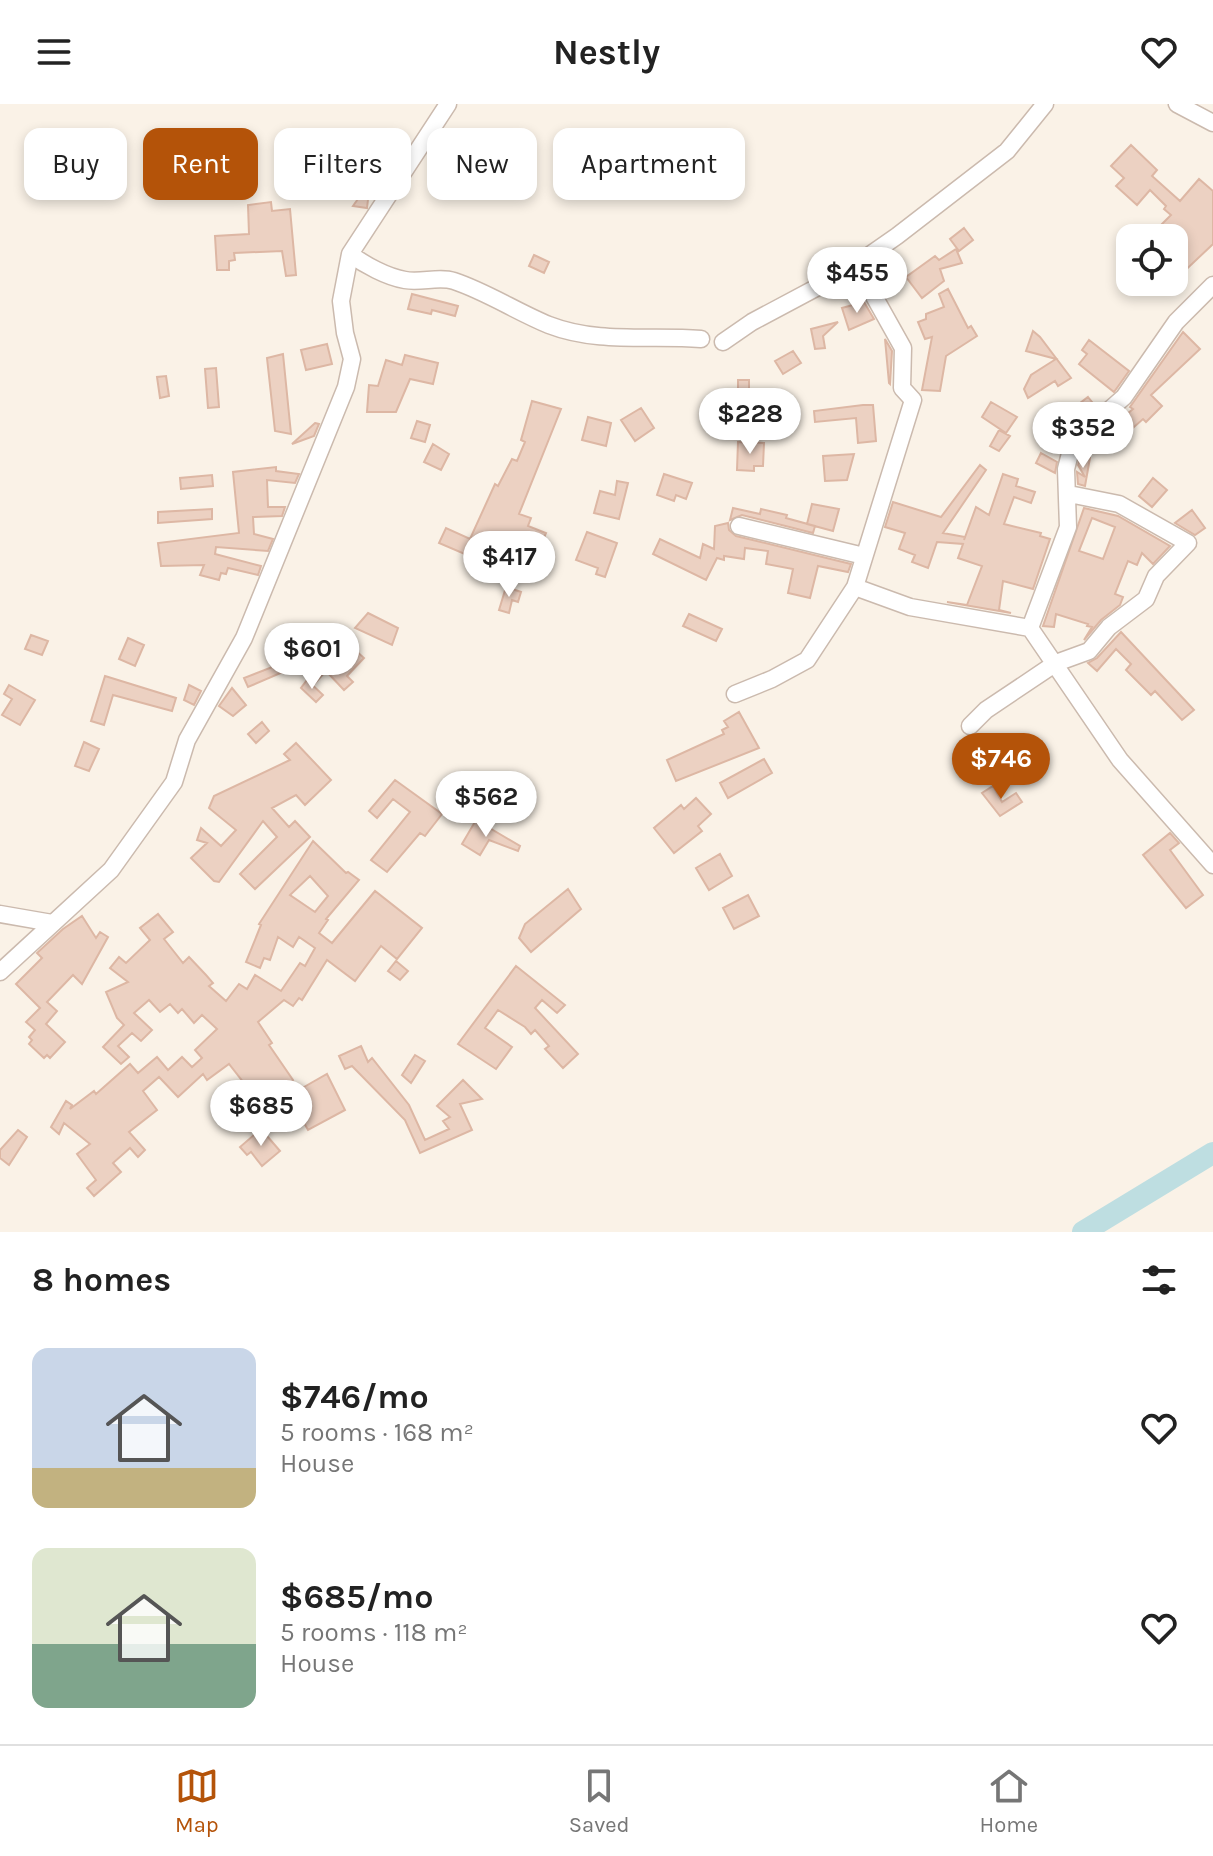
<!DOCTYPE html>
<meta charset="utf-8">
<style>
:root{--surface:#fff;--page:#f2f2f2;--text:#222;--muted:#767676;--line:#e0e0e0;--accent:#b45309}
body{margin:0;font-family:Karla,sans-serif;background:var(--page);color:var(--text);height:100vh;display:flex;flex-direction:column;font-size:30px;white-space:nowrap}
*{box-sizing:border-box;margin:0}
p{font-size:26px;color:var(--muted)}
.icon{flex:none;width:44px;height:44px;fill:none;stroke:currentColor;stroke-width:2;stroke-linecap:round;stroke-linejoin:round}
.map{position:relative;height:1128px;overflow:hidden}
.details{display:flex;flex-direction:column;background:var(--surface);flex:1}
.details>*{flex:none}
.guide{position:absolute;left:24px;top:24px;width:800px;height:72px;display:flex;gap:16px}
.buttons{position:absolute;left:1116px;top:120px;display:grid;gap:16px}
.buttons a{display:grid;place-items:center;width:72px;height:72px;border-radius:16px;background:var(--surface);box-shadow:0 4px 12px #0003;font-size:40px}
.price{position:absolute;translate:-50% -68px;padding:0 18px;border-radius:28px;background:#fff;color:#222;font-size:26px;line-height:52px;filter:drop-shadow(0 2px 4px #0008)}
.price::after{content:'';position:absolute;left:50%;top:48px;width:24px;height:18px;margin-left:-12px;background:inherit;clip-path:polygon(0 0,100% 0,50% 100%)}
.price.current{background:var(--accent);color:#fff}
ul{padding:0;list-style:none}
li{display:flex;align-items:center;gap:24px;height:200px;padding:0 32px}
li span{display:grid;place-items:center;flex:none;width:224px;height:160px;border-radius:16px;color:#555}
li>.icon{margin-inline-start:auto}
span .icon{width:96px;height:96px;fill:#fffc;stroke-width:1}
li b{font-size:34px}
h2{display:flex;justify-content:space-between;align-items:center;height:96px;padding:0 32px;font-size:34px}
.tag{padding:0 28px;border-radius:16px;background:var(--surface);box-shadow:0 4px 12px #0003;font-size:28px;line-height:72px}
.tag.current{background:var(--accent);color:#fff}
header{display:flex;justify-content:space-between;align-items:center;height:104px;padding:0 32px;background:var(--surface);font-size:36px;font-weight:700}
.tab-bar{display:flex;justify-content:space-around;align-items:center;height:112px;border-top:2px solid var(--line);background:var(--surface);font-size:22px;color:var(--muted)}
.tab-bar a{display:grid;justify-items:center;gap:4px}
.tab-bar .current{color:var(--accent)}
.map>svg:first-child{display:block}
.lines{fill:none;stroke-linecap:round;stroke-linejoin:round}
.river{stroke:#bedee1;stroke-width:22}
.building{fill:#ecd1c2;stroke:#ddb7a4;stroke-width:2;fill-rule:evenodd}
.minor-casing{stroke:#cbbaae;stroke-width:19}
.minor{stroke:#fff;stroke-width:16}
</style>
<header><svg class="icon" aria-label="menu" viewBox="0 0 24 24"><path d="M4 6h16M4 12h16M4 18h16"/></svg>Nestly<svg class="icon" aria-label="heart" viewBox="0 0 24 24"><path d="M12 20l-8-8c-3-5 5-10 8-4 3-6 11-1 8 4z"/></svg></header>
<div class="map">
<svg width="1213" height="1128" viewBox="0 0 1213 1128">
<rect width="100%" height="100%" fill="#faf2e7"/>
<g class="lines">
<path class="river" d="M1083 1128 1213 1049"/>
</g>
<path class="building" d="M1131 41 1157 66 1152 72 1180 97 1199 75 1213 87V140L1174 177V162L1186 150 1174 138V134H1170L1159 123 1171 111 1164 105 1166 102 1150 86 1137 101 1116 82 1124 74 1111 62Z
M335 45 337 67 328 68 326 46Z
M370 78 367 104 353 102Z
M271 98 272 107 290 105 296 171 286 172 282 147 234 149 235 156 229 157V166H217L215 132 249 130 248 101Z
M964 124 973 136 959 147 950 135Z
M956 145 962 159 940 165 944 177 922 194 906 173 935 152 939 156Z
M534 151 549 158 544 169 529 162Z
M1149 178H1173L1161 190Z
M948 185 968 224 971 222 977 232 946 252 940 287 922 286 932 233 925 235 918 218 926 215V210L944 203 939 190Z
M412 190 458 202 455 212 432 206 431 210 408 205Z
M864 198 874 215 849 226 842 204Z
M838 218 823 232 825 244 815 245 811 225Z
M1033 227 1040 233 1071 274 1058 282 1055 277 1028 294 1024 285 1031 271 1056 255 1026 247Z
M1183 228 1200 245 1151 291 1162 302 1146 318 1143 315 1117 338 1107 328 1100 334 1097 331 1114 316 1116 319 1133 305 1130 303Z
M885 235 892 247 890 280 889 279Z
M1089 236 1129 267 1114 288 1079 260 1087 250 1082 246Z
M327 240 332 260 306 266 301 246Z
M793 247 801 259 783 270 775 257Z
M283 250 291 330 275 327 267 254Z
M405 251 438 259 433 280 410 275 396 308H367L369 281 378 282 386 256 402 261Z
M216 264 219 303 208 304 205 265Z
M166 272 169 292 160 294 157 273Z
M738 276H749V301L738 300Z
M1088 293 1096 303 1084 314 1075 303Z
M532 297 561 305 519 410 531 414 528 422 546 429 534 457 496 442 488 460 439 439 446 424 470 435 495 380 498 382 512 355 517 357 525 338 521 336Z
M991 298 1017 313 1006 329 982 313Z
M863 301H873L876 337 858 339 856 314 815 318 814 307Z
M641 304 654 324 635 337 621 316Z
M588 313 611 319 606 342 582 336Z
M1062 313 1070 326 1063 335 1054 320Z
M417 317 430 321 425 338 411 334Z
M315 319 319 320 314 332 292 340Z
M999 326 1010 332 999 347 990 342Z
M738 338 764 339 763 362H754V367L737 366Z
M433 340 449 350 441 366 424 358Z
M1041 349 1057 358 1055 369 1036 359Z
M854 350 847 376 825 377 823 352Z
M1081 351 1090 354 1085 382 1078 380 1077 368 1085 373 1078 361Z
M980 361 986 366 943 429 965 433 964 436 976 403 989 411 1003 370 1018 375 1016 382 1035 388 1031 399 1014 393 1004 420 1041 429 1040 432 1050 435 1033 485 1003 477 999 506 1011 509 947 498 967 501 982 462 958 454 963 440 937 438 928 464 912 458 915 451 899 445 905 429 885 423 893 398 941 413Z
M276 363V367L299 370 295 379 267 376 268 403H285L282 412 253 413 254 430 273 435 268 447 216 443 215 450 261 462 258 471 228 464 226 470 221 469 219 476 200 471 204 461 161 462 158 439 239 429 233 368Z
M664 370 692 379 686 395 676 391 674 397 657 391Z
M212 371 213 382 181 385 180 374Z
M1153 374 1167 386 1152 403 1139 392Z
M617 377 628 379 619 415 594 409 600 387 615 391Z
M812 400 839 405 833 427 807 420Z
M733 404 760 410 761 405 787 411 786 414 815 422 813 429 742 411 730 416Z
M1084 404 1118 412 1170 442 1153 460 1142 449 1137 461 1128 457 1115 490 1123 493 1120 501 1101 516 1084 536 1092 523 1087 522 1088 520 1056 510 1054 523 1043 522ZM1092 414 1115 423 1103 455 1079 447Z
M212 405V415L158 419V408Z
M1192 406 1205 424 1195 431 1175 419Z
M728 419 729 426 736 432 851 460 848 468 818 462 810 494 788 489 793 465 766 460 768 447 745 444 744 455 724 452V456L717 454 706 476 653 450 660 435 700 454 703 440 714 445 715 422Z
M587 428 617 439 605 473 596 470 598 464 576 456Z
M506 483 521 488 518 498 512 496 509 509 499 506Z
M368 509 398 524 392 541 355 524Z
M689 510 722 525 716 537 683 522Z
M1121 528 1194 606 1182 616 1155 587 1151 591 1126 566 1131 560 1116 545 1097 567 1088 559 1097 554Z
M31 531 48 537 42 551 25 545Z
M128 534 144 541 135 562 119 555Z
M345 537 364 554 347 572 353 578 344 586 326 567 315 579 289 554 304 538 320 553 329 542 337 548Z
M280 560 283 568 248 583 244 574Z
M105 572 176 594 172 607 113 591 104 621 91 617Z
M307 576 323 591 316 598 301 584Z
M9 581 35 596 20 621 2 611 12 595 4 590Z
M189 581 201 587 194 601 184 596Z
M232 584 246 601 233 612 219 602Z
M739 608 759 644 676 677 667 656 724 630 722 626 728 623 724 617Z
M262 618 269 627 256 639 248 630Z
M84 638 99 645 89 667 75 662Z
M296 639 331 676 305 701 296 691 272 704 289 723 295 717 310 733 255 785 240 770 277 733 263 717 219 778 214 777 191 754 207 739 197 736 201 724 221 742 236 726 209 704 214 692 290 656 284 650Z
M1011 639 1023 651 1013 660 1002 648Z
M764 655 772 669 728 694 720 679Z
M395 676 442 710 425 732 420 729 387 768 371 756 410 708 393 695 377 714 369 707Z
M993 682 1002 698 1016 689 1022 698 1000 712 982 689Z
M696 694 711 710 698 722 702 727 674 749 654 724 681 701 684 705Z
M476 716 520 742 518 747 489 736 480 751 462 740Z
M1170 729 1179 739 1170 746 1203 791 1186 804 1143 751Z
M313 737 346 769 348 768 359 776 326 815 328 816 319 829 332 839 375 787 422 824 397 855 381 842 355 877 327 856 302 896 299 894 293 902 284 896 258 918 272 939 269 941 293 976 256 1002 251 995 254 992 229 960 207 976 203 970 178 993 159 973 143 987 157 1006 129 1028 145 1046 138 1053 130 1044 113 1059 121 1068 94 1092 87 1084 96 1076 77 1050 90 1040 64 1019 59 1030 51 1023 66 997 72 1001 70 1005 94 987 96 990 130 960 138 969 157 953 168 966 182 953 192 963 202 954 195 946 217 925 202 911 194 919 182 905 178 909 170 900 160 908 149 896 134 909 152 926 141 937 132 929 118 942 129 953 121 960 103 943 124 921 117 914 106 888 128 878 110 864 119 853 126 859 150 836 140 824 158 810 173 828 164 835 183 859 189 853 206 871 213 879 209 882 226 897 239 880 247 885 255 871 281 887 300 859 305 862 315 844 299 833 293 843 278 833 270 856 264 854 260 864 246 858 261 821 259 820ZM310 772 328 792 315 808 290 791Z
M720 750 732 772 709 786 696 764Z
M568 785 581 805 531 848 519 834 525 820Z
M748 791 759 812 734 825 723 804Z
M82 812 96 834 100 828 108 833 82 880 73 871 47 898 57 907 46 920 65 938 50 954 47 951 44 954 29 940 32 936 29 933 35 926 26 918 40 904 16 880 42 854 37 849 63 825Z
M396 857 408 867 400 876 388 867Z
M516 862 565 901 557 909 542 896 535 904 578 950 563 964 545 945 549 942 535 926 531 930 525 923 498 906 485 924 512 943 496 965 458 940Z
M361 942 368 958 372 954 409 1001 425 1036 449 1025 443 1017 450 1013 437 1002 463 976 482 995 460 1000 472 1026 420 1049 405 1016 352 962 345 965 339 952Z
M415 951 425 957 411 979 402 971Z
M327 970 345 1006 308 1026 299 1010 281 1020 276 1012 310 993 304 983Z
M261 1025 280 1047 262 1062 251 1048 247 1051 240 1043Z
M18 1026 27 1033 9 1061 0 1054V1046Z"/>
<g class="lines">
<g class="minor-casing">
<path id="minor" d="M1177 0 1213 19
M350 150C365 161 387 173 405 176 421 179 439 172 454 177 487 188 517 208 549 221 598 240 650 231 701 235
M1213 181 1176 218 1124 293 1073 338 1066 365 1068 423 1030 524 1120 656 1213 761
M723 238 752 218 844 169 897 132 1007 47 1045 0
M739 422 864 452
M855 483 910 503 1030 524
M735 590 772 575 807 556 855 483 913 296 902 284 903 244 856 160
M970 622 986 606 1056 559 1089 547 1109 523 1146 495 1156 472 1188 439 1119 400 1069 390
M0 810 52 819
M0 868 111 766 174 678 187 636 244 534 346 283 352 255 345 229 341 197 350 150 448 0"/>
</g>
<use href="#minor" class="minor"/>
</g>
</svg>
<div class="buttons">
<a><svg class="icon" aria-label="locate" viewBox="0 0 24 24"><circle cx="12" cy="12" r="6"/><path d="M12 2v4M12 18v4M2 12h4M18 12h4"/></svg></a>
</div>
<b class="price" style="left:857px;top:211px">$455</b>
<b class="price" style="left:750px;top:352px">$228</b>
<b class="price" style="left:1083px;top:366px">$352</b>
<b class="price" style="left:509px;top:495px">$417</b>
<b class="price" style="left:312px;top:587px">$601</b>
<b class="price current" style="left:1001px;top:697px">$746</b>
<b class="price" style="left:486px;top:735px">$562</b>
<b class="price" style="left:261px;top:1044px">$685</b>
<div class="guide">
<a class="tag">Buy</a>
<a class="tag current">Rent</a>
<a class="tag">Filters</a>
<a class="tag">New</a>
<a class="tag">Apartment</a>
</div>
</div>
<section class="details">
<h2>8 homes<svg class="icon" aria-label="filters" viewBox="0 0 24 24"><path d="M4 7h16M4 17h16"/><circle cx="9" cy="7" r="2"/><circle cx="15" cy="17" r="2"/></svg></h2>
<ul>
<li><span style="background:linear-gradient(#c9d6e8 75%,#c2b280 0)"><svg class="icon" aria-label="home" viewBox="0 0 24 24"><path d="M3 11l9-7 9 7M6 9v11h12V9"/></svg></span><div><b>$746/mo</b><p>5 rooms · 168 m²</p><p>House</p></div><svg class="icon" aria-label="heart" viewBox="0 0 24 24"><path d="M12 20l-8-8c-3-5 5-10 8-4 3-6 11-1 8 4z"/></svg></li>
<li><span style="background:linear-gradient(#dfe7d0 60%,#7fa58c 0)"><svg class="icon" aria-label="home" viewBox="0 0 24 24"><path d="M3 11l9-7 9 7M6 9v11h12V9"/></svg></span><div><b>$685/mo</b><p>5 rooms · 118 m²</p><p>House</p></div><svg class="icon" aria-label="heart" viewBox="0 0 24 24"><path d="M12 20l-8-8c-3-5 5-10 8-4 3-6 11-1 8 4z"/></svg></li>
</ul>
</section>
<nav class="tab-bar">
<a class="current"><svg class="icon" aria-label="map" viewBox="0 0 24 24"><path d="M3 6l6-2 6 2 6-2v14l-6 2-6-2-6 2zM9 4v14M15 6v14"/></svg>Map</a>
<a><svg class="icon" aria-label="saved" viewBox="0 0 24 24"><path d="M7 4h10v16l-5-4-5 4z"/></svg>Saved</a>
<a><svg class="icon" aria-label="home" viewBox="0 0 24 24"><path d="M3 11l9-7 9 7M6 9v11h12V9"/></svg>Home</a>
</nav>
